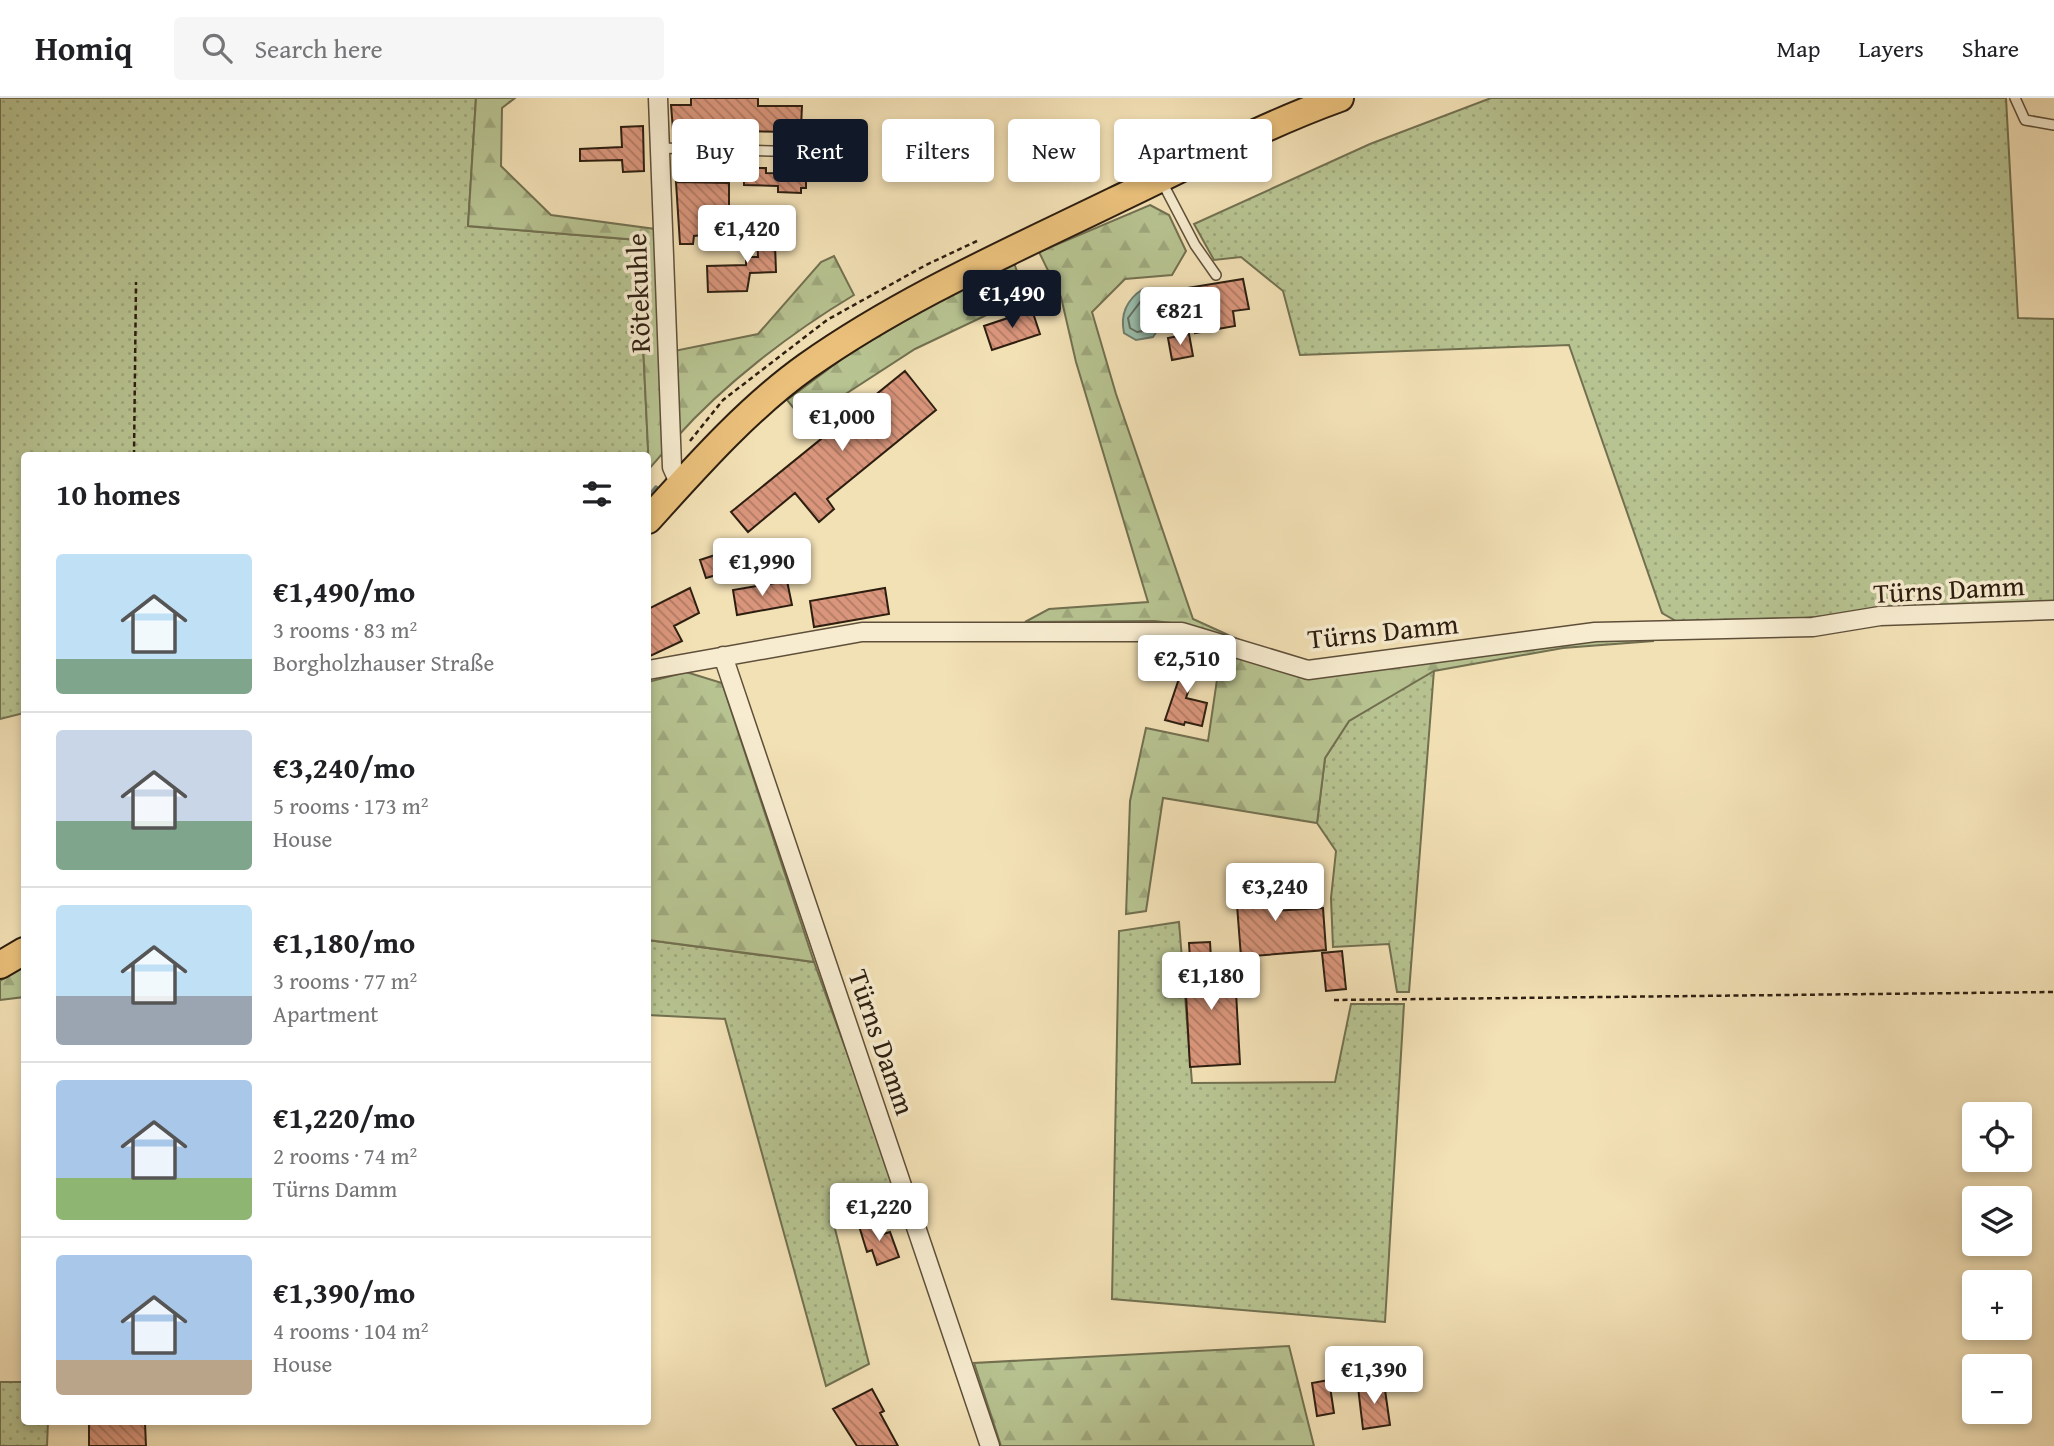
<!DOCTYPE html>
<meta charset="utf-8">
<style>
:root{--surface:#fff;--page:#f6f6f6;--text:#202124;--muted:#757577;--line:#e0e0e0;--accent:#111827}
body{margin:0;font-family:"Gentium Book Plus",serif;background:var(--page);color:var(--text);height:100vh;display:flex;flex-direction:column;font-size:26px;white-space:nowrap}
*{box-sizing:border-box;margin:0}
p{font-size:23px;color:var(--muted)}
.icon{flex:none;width:38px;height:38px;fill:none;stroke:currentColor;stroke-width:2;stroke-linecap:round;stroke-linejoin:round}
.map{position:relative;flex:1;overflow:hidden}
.side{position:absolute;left:21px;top:354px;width:630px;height:973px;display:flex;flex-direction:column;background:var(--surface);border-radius:7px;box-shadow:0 4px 10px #0003}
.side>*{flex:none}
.hud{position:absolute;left:672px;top:21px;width:665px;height:63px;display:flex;gap:14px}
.controls{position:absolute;left:1962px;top:1004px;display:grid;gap:14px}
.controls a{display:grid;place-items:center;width:70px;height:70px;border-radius:7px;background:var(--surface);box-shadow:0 4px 10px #0003;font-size:35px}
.price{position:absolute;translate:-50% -60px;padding:0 16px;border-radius:7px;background:#fff;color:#222;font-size:23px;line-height:46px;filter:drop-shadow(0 2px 4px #0008)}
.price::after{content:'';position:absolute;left:50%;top:42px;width:21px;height:16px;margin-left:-10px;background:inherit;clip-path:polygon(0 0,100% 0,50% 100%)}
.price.current{background:var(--accent);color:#fff}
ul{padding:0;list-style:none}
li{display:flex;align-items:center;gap:21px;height:175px;padding:0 35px}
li+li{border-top:2px solid var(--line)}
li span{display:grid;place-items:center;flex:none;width:196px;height:140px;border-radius:7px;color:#555}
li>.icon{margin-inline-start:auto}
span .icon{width:84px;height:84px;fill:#fffc;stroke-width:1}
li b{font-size:30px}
h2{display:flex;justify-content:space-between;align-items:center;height:84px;padding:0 35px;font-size:30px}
.pill{padding:0 24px;border-radius:7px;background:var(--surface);box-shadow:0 4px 10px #0003;font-size:24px;line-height:63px}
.pill.current{background:var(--accent);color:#fff}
header{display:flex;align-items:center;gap:42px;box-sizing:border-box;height:98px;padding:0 35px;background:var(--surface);border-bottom:2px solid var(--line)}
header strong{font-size:33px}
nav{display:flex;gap:38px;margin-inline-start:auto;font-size:24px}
.search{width:490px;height:63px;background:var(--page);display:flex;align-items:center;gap:18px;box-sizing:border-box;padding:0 24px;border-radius:7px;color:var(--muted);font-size:26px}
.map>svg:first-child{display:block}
.grass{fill:url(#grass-dots);stroke:#727050;stroke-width:2}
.forest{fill:url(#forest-firs);stroke:#727050;stroke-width:2}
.water{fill:#9bbeac;stroke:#6f7e6e;stroke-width:2}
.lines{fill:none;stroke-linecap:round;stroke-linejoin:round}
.shore{stroke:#646e5e;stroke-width:2}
.stream{stroke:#6f7e6e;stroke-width:5}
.building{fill:url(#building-back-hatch);stroke:#2d1e10;stroke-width:2}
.lane-casing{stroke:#5e4f3a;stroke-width:12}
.street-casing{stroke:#5e4f3a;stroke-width:21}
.primary-casing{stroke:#2d1e10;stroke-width:30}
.path{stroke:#2d1e10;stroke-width:2.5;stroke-dasharray:5 3.5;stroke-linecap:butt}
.lane{stroke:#f7ecd0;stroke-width:9}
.street{stroke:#f7ecd0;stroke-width:18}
.primary{stroke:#eac07b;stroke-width:26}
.labels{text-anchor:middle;stroke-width:7;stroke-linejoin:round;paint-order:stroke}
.street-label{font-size:28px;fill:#2d1e10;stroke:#f7ecd0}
</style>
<header>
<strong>Homiq</strong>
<div class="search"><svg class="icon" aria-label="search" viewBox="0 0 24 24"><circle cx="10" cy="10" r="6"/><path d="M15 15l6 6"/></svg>Search here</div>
<nav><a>Map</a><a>Layers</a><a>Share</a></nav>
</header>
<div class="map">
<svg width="2054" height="1348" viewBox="0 0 2054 1348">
<defs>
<pattern id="grass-dots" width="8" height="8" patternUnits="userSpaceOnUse" patternTransform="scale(1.75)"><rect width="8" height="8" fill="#b7c391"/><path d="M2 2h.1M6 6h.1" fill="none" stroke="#9ea77c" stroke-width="1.8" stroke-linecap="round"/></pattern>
<pattern id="forest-firs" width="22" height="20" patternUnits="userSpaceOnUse" patternTransform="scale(1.75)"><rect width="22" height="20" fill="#b7c391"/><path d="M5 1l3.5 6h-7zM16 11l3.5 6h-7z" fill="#9ea77c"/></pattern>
<pattern id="building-back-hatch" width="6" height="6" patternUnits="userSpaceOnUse" patternTransform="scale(1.75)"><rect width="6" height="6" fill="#da967c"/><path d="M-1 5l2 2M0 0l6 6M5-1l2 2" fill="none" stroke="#b17a64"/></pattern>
</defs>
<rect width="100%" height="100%" fill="#f3e1b6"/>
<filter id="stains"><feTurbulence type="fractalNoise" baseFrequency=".00286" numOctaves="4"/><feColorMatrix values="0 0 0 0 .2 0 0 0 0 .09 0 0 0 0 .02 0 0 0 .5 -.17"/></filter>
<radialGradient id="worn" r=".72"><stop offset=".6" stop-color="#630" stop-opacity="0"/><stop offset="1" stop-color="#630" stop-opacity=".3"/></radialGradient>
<path class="grass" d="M0 0H476L468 128 638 142 649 371 648 357H24V615L0 621Z
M1491 0H2006L2018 220 2054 221V507L1889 511 1806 520 1676 523 1662 515 1569 247 1300 257 1283 193 1241 159 1214 162 1194 126 1370 46Z
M1434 572 1409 894H1397L1389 846 1333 849 1331 800 1336 753 1317 725 1325 660 1349 623Z
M1179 824 1192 985 1335 984 1351 906H1404L1385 1224 1112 1201 1119 833Z
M648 842 814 864 898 1095 831 1115 869 1266 826 1288 725 921 648 917Z
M0 1284H24V1323H48L47 1348H0Z"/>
<path class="forest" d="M476 0H515L502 10 501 68 551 117 655 131 663 355 649 371 638 142 468 128Z
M1150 107 1169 117 1186 153 1172 177 1125 181 1092 214 1116 296 1193 521 1248 546 1308 566 1652 524 1653 543 1563 550 1434 573 1349 623 1325 660 1317 725 1163 700 1146 813 1126 816 1130 703 1146 630 1208 643 1223 541 1180 526 1155 523 1025 524 1049 511 1148 504 1076 264 1061 199 1039 154Z
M834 158 854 197C792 234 724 286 676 340L674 253 758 236 821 164Z
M1014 165 1023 190 1012 205 915 251 804 323 787 302 850 255 999 167Z
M686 574 722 585 814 864 648 842V584Z
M24 867V899L0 902V883Z
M1289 1248 1314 1348H1001L974 1265Z"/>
<path class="water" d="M1143 191 1153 192C1166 209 1166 222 1153 239L1136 242 1124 235C1120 216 1126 202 1143 191Z"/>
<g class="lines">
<path class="shore" d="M1144 199H1150C1159 210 1158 222 1149 232L1137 234 1130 230 1128 220Z"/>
<path class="stream" d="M648 400 656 390"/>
</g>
<path class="building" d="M691 0H758V8H802L801 29 792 28V34L673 32 671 7H691Z
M643 28 644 73 623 74 622 62 580 63V51L622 49 621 29Z
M744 70H766V75L806 76V90H801V95L778 94V88L744 87Z
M676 84 729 85V118H713L712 136 694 138 693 146H680Z
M787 131V145L775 146 776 174 750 175 747 193 708 194 707 168 746 167V159H758L757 133Z
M1243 181 1249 211 1233 213 1235 228 1195 235 1187 190Z
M1032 212 1040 236 992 252 984 228Z
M1189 236 1193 258 1172 262 1168 240Z
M905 273 936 312 827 401 834 411 819 424 795 395 748 434 731 414Z
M724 454 730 473 706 480 700 462Z
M787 483 792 507 737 517 733 492Z
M690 490 699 515 674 528 682 543 648 559V511Z
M885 490 889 516 814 529 810 503Z
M1190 548 1202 552 1186 600 1207 605 1202 628 1185 624 1184 627 1165 622Z
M1270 778 1272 813 1323 810 1326 852 1241 859 1235 781Z
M1210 844 1212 877 1235 876 1240 966 1190 969 1185 879H1191L1189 845Z
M1342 853 1346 891 1326 893 1322 855Z
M875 1123 880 1137 890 1134 899 1159 877 1167 872 1152 867 1154 859 1128Z
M1329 1282 1334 1315 1317 1318 1312 1285Z
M1384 1285 1390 1327 1363 1331 1358 1289Z
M872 1291 884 1313 880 1315 898 1348H857L833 1311Z
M89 1323 145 1325 146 1348H89Z"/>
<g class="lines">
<g class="lane-casing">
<path id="lane" d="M2015 0 2025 22 2054 27
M659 50 811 54
M1161 82 1195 147 1216 177"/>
</g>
<g class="street-casing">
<path id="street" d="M658 0 672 369 680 387
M723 558 990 1348
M648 572 862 534H1182L1308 572 1595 534 1813 529 1880 518 2054 512"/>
</g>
<g class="primary-casing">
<path id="primary" d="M648 422C696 369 748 310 807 268 902 201 1009 154 1114 103 1188 68 1262 28 1340 0
M0 867 24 853"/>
</g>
<path class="path" d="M690 343 723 302 827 222 926 167 977 143
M134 357 136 184
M1334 902 2054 894"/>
<use href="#lane" class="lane"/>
<use href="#street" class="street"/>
<use href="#primary" class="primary"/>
</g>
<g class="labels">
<g class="street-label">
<text transform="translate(638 195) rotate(-92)" y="10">Rötekuhle</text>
<text transform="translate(1949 491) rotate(-3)" y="10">Türns Damm</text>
<text transform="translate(1383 533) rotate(-6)" y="10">Türns Damm</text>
<text transform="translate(882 944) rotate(71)" y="10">Türns Damm</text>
</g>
</g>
<rect width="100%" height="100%" filter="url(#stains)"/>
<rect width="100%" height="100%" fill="url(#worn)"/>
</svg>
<div class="controls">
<a><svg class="icon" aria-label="locate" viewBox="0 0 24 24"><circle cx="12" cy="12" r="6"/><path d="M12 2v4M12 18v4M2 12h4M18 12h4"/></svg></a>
<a><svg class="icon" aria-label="layers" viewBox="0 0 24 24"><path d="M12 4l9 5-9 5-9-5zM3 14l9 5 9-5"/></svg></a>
<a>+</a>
<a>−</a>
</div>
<b class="price" style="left:747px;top:167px">€1,420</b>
<b class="price current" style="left:1012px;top:232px">€1,490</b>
<b class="price" style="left:1180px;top:249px">€821</b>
<b class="price" style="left:842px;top:355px">€1,000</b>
<b class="price" style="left:762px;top:500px">€1,990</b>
<b class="price" style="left:1187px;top:597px">€2,510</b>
<b class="price" style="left:1275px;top:825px">€3,240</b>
<b class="price" style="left:1211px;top:914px">€1,180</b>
<b class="price" style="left:879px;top:1145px">€1,220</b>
<b class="price" style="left:1374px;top:1308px">€1,390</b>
<div class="hud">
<a class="pill">Buy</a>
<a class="pill current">Rent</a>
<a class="pill">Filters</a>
<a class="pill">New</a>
<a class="pill">Apartment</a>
</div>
<section class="side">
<h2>10 homes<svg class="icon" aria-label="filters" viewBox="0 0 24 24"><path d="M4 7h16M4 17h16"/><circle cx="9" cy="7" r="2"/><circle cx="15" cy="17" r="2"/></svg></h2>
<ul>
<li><span style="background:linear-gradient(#bfe0f5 75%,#7fa58c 0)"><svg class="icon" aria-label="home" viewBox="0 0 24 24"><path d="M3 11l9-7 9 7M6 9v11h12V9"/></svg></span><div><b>€1,490/mo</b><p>3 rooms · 83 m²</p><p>Borgholzhauser Straße</p></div></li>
<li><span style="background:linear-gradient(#c9d6e8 65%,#7fa58c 0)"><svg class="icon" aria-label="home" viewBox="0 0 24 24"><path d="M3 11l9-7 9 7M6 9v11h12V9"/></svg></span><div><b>€3,240/mo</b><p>5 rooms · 173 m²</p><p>House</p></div></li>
<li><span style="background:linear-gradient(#bfe0f5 65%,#9aa5b1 0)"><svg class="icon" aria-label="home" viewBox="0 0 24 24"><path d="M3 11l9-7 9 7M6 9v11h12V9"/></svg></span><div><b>€1,180/mo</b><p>3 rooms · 77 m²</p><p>Apartment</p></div></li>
<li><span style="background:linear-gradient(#a9c7e8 70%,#8fb573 0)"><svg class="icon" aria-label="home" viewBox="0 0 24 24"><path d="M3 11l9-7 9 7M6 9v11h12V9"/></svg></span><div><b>€1,220/mo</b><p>2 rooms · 74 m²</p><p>Türns Damm</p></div></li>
<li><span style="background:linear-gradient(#a9c7e8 75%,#b9a48a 0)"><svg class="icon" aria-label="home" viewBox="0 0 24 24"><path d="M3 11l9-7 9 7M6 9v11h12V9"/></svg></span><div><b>€1,390/mo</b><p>4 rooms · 104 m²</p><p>House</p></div></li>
</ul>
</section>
</div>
